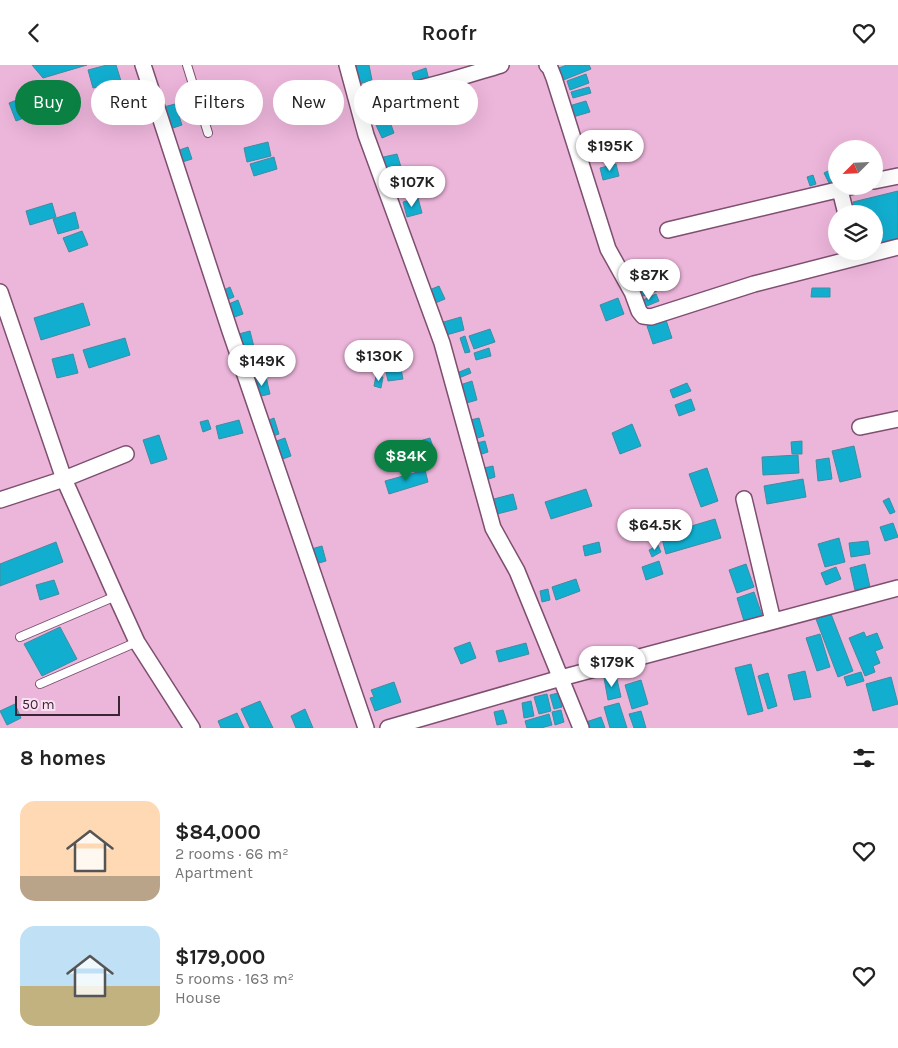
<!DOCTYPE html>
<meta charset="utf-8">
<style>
:root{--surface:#fff;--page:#f2f2f2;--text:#222;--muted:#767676;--accent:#0b8043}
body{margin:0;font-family:Karla,sans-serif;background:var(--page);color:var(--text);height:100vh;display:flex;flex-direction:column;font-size:19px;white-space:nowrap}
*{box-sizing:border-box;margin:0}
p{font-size:16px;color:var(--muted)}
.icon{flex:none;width:28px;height:28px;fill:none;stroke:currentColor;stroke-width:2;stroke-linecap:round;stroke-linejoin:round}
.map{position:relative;height:663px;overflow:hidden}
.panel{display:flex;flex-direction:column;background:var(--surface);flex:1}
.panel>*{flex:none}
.hud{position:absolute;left:15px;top:15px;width:500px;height:45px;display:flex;gap:10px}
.needle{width:32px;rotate:246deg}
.tools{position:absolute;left:828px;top:75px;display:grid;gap:10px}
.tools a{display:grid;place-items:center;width:55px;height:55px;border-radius:50%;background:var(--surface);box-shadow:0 5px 20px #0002;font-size:25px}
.scale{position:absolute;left:15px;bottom:12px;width:105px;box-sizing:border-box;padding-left:5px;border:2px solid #3a2533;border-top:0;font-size:14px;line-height:18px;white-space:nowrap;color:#3a2533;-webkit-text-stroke:4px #fce0f2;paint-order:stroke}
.price{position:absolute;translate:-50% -42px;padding:0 11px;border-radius:18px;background:#fff;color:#222;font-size:16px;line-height:32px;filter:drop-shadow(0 1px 2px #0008)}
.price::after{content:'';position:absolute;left:50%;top:30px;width:15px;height:11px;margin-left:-8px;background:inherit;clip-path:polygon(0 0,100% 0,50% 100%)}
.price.active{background:var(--accent);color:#fff}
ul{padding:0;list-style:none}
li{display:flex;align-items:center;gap:15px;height:125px;padding:0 20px}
li span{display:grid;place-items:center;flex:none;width:140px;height:100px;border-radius:15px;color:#555}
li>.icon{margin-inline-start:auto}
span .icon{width:60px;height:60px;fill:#fffc;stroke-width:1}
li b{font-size:21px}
h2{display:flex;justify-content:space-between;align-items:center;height:60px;padding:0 20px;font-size:21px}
.tag{padding:0 18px;border-radius:22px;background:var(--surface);box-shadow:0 5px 20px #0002;font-size:18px;line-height:45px}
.tag.active{background:var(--accent);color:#fff}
header{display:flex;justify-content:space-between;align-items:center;height:65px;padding:0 20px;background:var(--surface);font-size:22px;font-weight:600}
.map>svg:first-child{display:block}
.building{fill:#12aed0;stroke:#438ba0}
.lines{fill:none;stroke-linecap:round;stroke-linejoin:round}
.service-casing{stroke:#7e4f6f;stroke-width:10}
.minor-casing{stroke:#7e4f6f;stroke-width:18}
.service{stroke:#fff;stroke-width:8}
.minor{stroke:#fff;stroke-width:15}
</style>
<header><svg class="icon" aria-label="back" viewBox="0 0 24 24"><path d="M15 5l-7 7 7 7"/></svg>Roofr<svg class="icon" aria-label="heart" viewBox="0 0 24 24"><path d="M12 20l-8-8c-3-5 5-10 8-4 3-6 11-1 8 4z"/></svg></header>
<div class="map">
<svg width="898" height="663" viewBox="0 0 898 663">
<rect width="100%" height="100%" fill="#ecb5da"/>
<path class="building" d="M32 0H87L43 13Z
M107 0H116L121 16 93 23 88 5Z
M354 0H369L372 15 359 19Z
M567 0H589L591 4 561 16 556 4Z
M426 3 429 15 416 20 412 8Z
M586 9 589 18 570 25 567 16Z
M589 22 591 28 573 33 571 27Z
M30 30 37 48 16 56 9 38Z
M586 36 590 47 573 52 569 41Z
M175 39 182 60 167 65 160 43Z
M380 41 382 49 364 54 361 46Z
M389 54 394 68 382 73 376 60Z
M268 77 271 91 247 97 244 83Z
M188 82 192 94 179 98 174 87Z
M397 89 401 102 383 107 379 93Z
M274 92 277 104 254 111 250 99Z
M616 99 619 111 603 115 600 103Z
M836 102V114L829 118 824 108Z
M813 110 816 119 810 121 807 112Z
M898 126V177L874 183V149H855L853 137Z
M418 133 422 148 407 152 403 137Z
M52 138 56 152 30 160 26 146Z
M75 147 79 163 58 169 53 154Z
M82 166 88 180 69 187 63 173Z
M650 206 657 226 640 232 633 212Z
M439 221 445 234 433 239 427 226Z
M230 222 234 232 224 236 220 227Z
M812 223H830V232H811Z
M656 229 659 236 642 243 639 237Z
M618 233 624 249 606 256 600 240Z
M238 235 243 249 229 254 224 241Z
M83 238 90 260 41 275 34 253Z
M461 252 464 265 443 271 440 258Z
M666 255 672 273 653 279 647 261Z
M490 264 495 277 474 284 469 271Z
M250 266 255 286 240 290 235 270Z
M465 271 470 287 465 288 460 273Z
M125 273 130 290 89 303 83 285Z
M489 283 491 291 476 295 474 288Z
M73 289 78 308 57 313 52 294Z
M469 303 471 308 454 315 452 310Z
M401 304 403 314 388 316 386 307Z
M376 311 383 312 381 323 374 321Z
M266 312 270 329 257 332 253 315Z
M472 316 477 335 463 339 457 321Z
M687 318 691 326 673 333 670 325Z
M691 334 695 345 679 351 675 340Z
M274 353 279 369 270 372 264 357Z
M479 353 484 371 471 375 466 356Z
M208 355 211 364 203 367 200 357Z
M239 355 243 368 219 374 216 361Z
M632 359 641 381 620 389 612 368Z
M159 370 167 394 151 399 143 375Z
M285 373 291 391 277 396 271 378Z
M430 373 436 391 408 400 403 381Z
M485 376 488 387 476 391 473 379Z
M802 376V389H792L791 377Z
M854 381 861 412 840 417 832 386Z
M798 390 799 408 763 410 762 392Z
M829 393 832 414 818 416 816 395Z
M493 401 495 412 482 416 479 404Z
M707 403 718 436 701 442 689 409Z
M425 405 428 417 389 429 385 416Z
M803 414 806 432 767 439 764 421Z
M586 424 592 441 551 454 545 437Z
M513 429 517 444 493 450 490 435Z
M889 433 895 447 890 449 883 436Z
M715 454 721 473 666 489 661 470Z
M893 458 898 472 885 476 880 462Z
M839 473 845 497 825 502 818 479Z
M868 476 870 489 851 492 849 478Z
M56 477 63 497 0 521V499Z
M599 477 601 487 585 491 583 481Z
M658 480 661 487 652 492 649 485Z
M322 481 326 496 312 500 308 485Z
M659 496 663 509 646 515 642 502Z
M746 499 754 522 737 528 729 505Z
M865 499 870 522 855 525 850 503Z
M836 502 841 514 826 520 821 508Z
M576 514 580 526 556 535 552 522Z
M54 515 59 529 40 535 36 520Z
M548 524 550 535 542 537 540 526Z
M754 527 762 550 744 556 737 533Z
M831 549 853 606 838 612 816 554Z
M60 562 77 594 42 611 24 579Z
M864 567 866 572 877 568 883 583 875 586 880 598 873 601 875 607 865 611 849 573Z
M820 569 830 602 817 606 806 573Z
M470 577 476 593 461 599 454 583Z
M526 578 529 589 499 597 496 586Z
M751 599 763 646 748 650 735 603Z
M805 606 811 632 794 635 788 610Z
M861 607 864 616 847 621 844 612Z
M768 608 777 641 768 644 758 611Z
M616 610 621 632 608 635 604 613Z
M891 612 898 639 873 646 866 619Z
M641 615 648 639 632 644 625 620Z
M394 617 401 637 375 646 370 633 374 632 371 625Z
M558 628 562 642 554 644 550 630Z
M547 629 551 646 539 649 534 632Z
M260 636 273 663H250L241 644Z
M531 636 534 651 524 653 522 638Z
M619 638 627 663H610L604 642Z
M15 639 21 653 7 660 0 646Z
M305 644 313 663H296L291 651Z
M503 645 507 658 497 660 494 647Z
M561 645 564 657 555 660 552 647Z
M641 646 646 663H634L629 649Z
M237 648 244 663H221L218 656Z
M549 649 552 660 541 663H527L525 656Z
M601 652 605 663H585L583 658Z"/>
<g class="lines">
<g class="service-casing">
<path id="service" d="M187 0 208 68
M20 572 116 531
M40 619 137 577"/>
</g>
<g class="minor-casing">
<path id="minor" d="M143 0 230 266 366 663
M347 0 366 70 442 278 493 463 517 506 581 663
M547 0 550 3 554 13 608 184 632 227 639 246 643 251 651 252 754 219 898 182
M355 30C401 33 457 13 501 0
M874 116 898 111
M840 125 846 149
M668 165 854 121
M0 227 64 414 116 531 137 577 192 663
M860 362 898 354
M744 434 773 556
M0 435 64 414 126 389
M388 663 561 613 898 523"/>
</g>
<use href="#service" class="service"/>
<use href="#minor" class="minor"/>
</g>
</svg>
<div class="tools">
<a><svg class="needle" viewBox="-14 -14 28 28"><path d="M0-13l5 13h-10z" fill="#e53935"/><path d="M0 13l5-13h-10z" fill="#767676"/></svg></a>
<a><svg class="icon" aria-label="layers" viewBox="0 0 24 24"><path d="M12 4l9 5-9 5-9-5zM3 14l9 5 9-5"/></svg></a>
</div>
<div class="scale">50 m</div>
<b class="price" style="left:610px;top:107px">$195K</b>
<b class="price" style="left:412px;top:143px">$107K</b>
<b class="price" style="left:649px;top:236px">$87K</b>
<b class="price" style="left:379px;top:317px">$130K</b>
<b class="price" style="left:262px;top:322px">$149K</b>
<b class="price active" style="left:406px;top:417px">$84K</b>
<b class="price" style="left:655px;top:486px">$64.5K</b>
<b class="price" style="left:612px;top:623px">$179K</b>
<div class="hud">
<a class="tag active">Buy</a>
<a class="tag">Rent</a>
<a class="tag">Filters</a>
<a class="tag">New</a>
<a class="tag">Apartment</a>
</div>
</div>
<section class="panel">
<h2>8 homes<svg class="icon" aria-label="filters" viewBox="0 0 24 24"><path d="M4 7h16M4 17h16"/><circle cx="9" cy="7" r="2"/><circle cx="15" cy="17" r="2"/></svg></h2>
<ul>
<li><span style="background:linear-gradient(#ffd9b3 75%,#b9a48a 0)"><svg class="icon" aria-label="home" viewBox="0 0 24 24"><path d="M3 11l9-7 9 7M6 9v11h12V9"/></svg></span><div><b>$84,000</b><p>2 rooms · 66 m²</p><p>Apartment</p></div><svg class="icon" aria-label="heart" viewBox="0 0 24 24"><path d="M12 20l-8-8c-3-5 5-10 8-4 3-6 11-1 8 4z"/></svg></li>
<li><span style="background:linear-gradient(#bfe0f5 60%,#c2b280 0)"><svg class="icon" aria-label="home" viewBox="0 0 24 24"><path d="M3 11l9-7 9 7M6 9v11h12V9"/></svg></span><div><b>$179,000</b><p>5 rooms · 163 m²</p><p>House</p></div><svg class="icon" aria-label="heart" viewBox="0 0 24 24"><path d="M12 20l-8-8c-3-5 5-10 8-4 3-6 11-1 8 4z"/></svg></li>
</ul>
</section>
